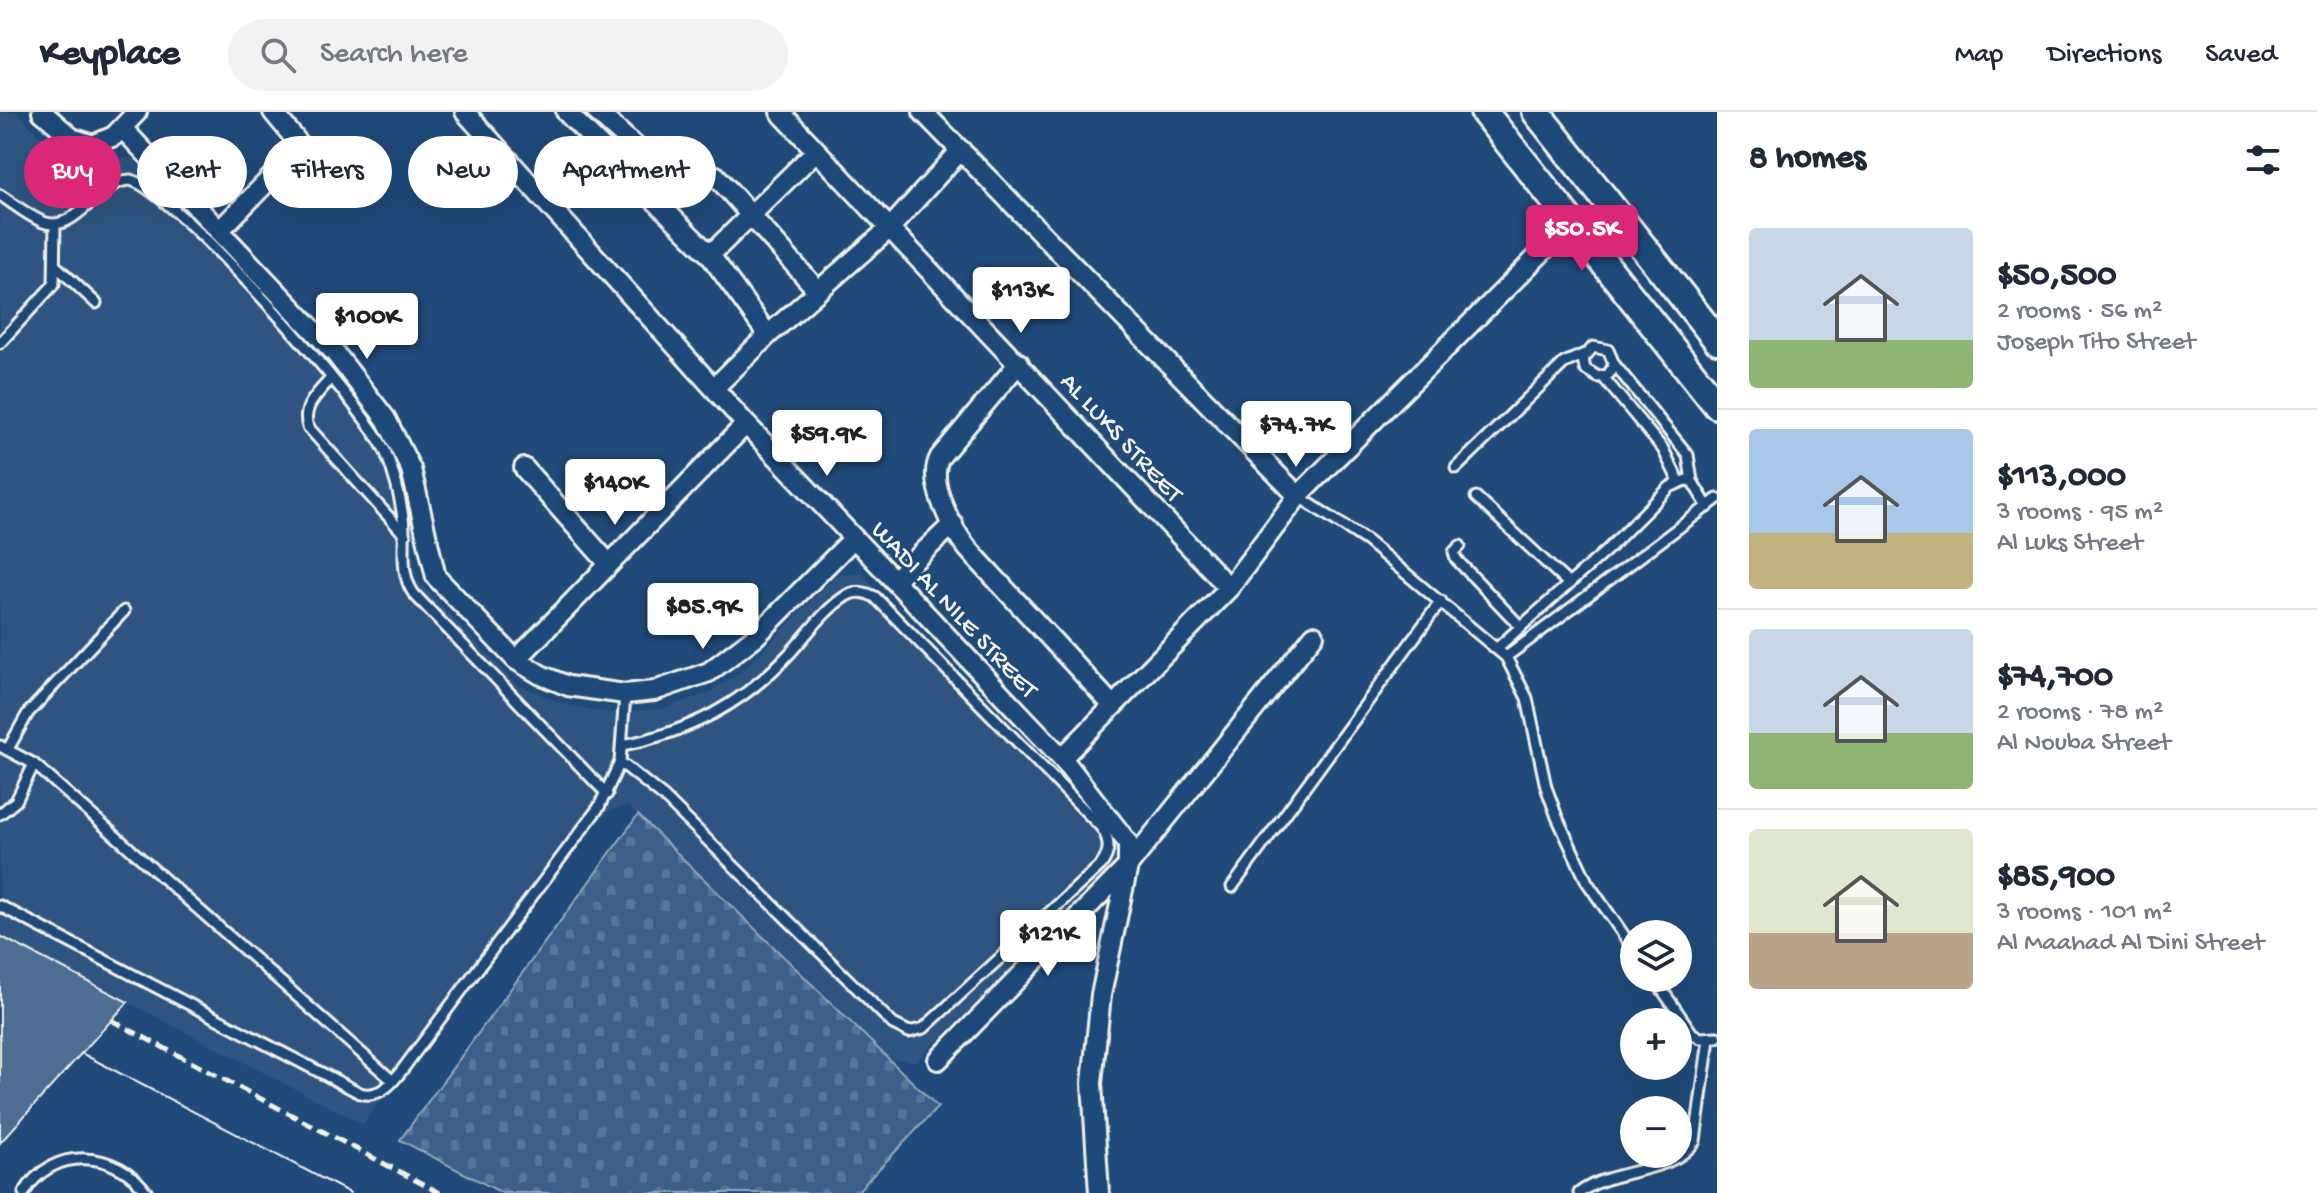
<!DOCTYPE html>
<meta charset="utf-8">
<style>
:root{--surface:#fff;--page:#f2f2f3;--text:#1f2937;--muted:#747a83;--line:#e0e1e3;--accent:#db2777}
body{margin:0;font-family:"Gochi Hand",sans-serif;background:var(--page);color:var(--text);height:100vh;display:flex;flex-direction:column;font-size:30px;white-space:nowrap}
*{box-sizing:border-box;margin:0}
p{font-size:26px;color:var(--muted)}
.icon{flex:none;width:44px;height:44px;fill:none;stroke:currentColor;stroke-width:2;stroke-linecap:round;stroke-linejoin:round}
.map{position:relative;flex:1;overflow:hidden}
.sheet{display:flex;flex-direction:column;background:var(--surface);width:600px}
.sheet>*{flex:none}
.hud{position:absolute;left:24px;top:24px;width:760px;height:72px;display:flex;gap:16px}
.controls{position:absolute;left:1620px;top:808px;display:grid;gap:16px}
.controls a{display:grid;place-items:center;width:72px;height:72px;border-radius:50%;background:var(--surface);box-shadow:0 8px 32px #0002;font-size:40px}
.price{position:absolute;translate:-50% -68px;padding:0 18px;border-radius:8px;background:#fff;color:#222;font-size:26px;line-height:52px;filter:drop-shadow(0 2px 4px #0008)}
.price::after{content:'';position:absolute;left:50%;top:48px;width:24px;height:18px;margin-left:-12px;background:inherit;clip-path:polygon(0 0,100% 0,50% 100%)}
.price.selected{background:var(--accent);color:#fff}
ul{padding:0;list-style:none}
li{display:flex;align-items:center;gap:24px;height:200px;padding:0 32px}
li+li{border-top:2px solid var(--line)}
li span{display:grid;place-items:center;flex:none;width:224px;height:160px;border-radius:8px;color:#555}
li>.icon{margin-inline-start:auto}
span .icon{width:96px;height:96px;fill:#fffc;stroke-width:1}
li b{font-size:34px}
h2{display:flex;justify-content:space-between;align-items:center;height:96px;padding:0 32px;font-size:34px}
.pill{padding:0 28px;border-radius:36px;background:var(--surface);box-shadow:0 8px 32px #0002;font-size:28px;line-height:72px}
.pill.selected{background:var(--accent);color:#fff}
header{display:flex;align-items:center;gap:48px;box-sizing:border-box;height:112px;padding:0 40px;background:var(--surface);border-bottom:2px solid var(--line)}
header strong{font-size:38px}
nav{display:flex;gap:44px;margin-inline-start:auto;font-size:28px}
.search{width:560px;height:72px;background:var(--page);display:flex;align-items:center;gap:20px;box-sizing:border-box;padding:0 28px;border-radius:44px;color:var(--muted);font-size:30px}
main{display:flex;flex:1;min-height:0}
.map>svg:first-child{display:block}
.built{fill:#2d5581}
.cemetery{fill:url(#cemetery-stones);stroke:#97a8b8;stroke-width:2}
.building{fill:#4d6e92;stroke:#f4f1e8;stroke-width:2}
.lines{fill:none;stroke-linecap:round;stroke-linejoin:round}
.lane-casing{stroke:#f4f1e8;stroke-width:15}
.street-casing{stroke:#f4f1e8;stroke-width:24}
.secondary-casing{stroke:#f4f1e8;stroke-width:32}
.lane{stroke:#1f4a7a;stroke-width:9}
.street{stroke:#1f4a7a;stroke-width:18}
.secondary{stroke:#1f4a7a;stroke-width:26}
.tram{stroke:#f4f1e8;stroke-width:2}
.rail{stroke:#f4f1e8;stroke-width:5;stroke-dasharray:12 6;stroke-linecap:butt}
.labels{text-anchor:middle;stroke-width:6;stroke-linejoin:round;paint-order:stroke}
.street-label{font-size:26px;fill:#f4f1e8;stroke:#1f4a7a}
</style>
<header>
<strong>Keyplace</strong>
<div class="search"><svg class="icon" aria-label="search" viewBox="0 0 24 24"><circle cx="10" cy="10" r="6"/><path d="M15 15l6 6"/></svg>Search here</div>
<nav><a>Map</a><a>Directions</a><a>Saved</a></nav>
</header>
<main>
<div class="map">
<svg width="1717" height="1081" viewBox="0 0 1717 1081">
<defs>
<pattern id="cemetery-stones" width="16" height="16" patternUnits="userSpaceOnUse" patternTransform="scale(2)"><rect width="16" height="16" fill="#3a5f88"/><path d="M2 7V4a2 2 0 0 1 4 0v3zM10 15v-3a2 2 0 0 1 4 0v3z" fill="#577699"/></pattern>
</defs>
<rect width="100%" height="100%" fill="#1f4a7a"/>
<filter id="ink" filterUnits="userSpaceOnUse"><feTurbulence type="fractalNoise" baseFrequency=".0125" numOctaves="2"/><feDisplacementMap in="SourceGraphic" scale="16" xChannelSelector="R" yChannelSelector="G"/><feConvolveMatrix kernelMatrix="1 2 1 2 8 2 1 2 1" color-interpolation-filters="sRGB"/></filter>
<g filter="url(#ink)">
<path class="built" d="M0 0H17L75 61 89 64 102 49 131 46 206 119 370 308 395 352 409 397 416 467 516 572 561 591 608 601 661 597 711 580 748 554 837 462H862L1126 733 1124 750 916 949 888 947 638 703 628 695 610 698 585 724 363 1012 0 824Z"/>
<path class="cemetery" d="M638 703 938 995 856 1081H502L400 1028Z"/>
<path class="building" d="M0 824 128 890 0 1031Z"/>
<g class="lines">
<g class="lane-casing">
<path id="lane" d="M0 83C14 92 28 104 43 110 76 123 97 69 130 68 171 75 368 297 386 341 394 361 400 384 403 406 407 431 398 460 414 482L607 682
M57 155 96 191
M0 231 54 172 55 112
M1614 252 1609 262 1598 265 1585 257 1583 247 1593 235 1608 238 1614 252 1688 343 1692 369
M1603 265 1663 337 1679 370
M331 266C319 281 301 294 308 315L405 423
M1456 356 1564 251 1585 242
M1298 384 1367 429 1506 545 1527 586 1546 675 1557 705 1587 770 1634 838
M1476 385 1569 472
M1460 434 1454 440 1456 447 1521 515
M1496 537 1608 437 1670 375 1686 368 1692 369 1708 395
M1506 545 1717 387
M0 634 34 652 393 969
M8 637 28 601 124 499
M620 650 664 685 893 912 909 920 924 916 1101 753C1111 740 1110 728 1101 715L875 485C866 480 855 478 846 484 825 497 806 524 789 542 743 592 689 620 623 633
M0 702 16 689 34 652
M1232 775 1441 489
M0 794 360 981C384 988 398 963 411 946L599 695 620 650 625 582
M1654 866 1692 921 1700 926 1717 925
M24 1081C52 1033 118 1038 147 1081
M1579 1081C1613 1055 1672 1063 1695 1029L1709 927"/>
</g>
<g class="street-casing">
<path id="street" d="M42 0 72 26 93 33 114 24 137 0
M465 0 746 312 1062 646 1128 731V754L938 948
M566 0 710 143 768 223
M597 0 650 48
M780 0 1229 476
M923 0 1298 384
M122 16 335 241 386 307 411 357 436 465 516 548 541 563 568 574 625 582 654 579 709 560 756 524 854 426
M716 64 818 179
M219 119 297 39 296 28 273 0
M710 143 816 39
M1019 251 940 345C926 369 952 417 968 437L1113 594
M714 276 768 223 890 116 961 38
M524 356 609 452
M894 468 953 412
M516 548 746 312
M1062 646 1229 476 1298 384 1573 109
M1099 1081 1092 971 1101 883 1128 754 1314 523"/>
</g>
<g class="secondary-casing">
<path id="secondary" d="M1484 0 1717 293
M1536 0 1717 228"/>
</g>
<use href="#lane" class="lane"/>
<use href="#street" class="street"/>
<use href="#secondary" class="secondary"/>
<path class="tram" d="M81 941 350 1081"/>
<path class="rail" d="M111 908 440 1081"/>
</g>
</g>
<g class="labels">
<g class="street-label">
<text transform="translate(1123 324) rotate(47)" y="9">AL LUKS STREET</text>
<text transform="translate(956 496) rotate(47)" y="9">WADI AL NILE STREET</text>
</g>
</g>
</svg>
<div class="controls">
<a><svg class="icon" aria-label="layers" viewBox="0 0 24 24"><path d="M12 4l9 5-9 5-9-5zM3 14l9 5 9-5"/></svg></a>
<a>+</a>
<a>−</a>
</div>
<b class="price selected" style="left:1582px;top:161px">$50.5K</b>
<b class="price" style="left:1021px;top:223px">$113K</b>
<b class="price" style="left:367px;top:249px">$100K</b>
<b class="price" style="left:1296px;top:357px">$74.7K</b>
<b class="price" style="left:827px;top:366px">$59.9K</b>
<b class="price" style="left:615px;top:415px">$140K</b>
<b class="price" style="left:703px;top:539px">$85.9K</b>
<b class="price" style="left:1048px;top:866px">$121K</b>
<div class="hud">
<a class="pill selected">Buy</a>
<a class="pill">Rent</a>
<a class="pill">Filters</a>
<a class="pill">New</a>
<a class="pill">Apartment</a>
</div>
</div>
<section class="sheet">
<h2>8 homes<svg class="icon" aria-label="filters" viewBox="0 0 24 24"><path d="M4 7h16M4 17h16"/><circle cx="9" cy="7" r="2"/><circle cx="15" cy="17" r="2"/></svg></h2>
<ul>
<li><span style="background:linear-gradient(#c9d6e8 70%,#8fb573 0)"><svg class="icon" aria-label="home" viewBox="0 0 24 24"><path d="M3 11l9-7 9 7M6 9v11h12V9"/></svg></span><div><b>$50,500</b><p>2 rooms · 56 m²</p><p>Joseph Tito Street</p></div></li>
<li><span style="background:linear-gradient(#a9c7e8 65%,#c2b280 0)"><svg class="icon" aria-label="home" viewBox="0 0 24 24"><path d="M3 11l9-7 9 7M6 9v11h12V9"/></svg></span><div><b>$113,000</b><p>3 rooms · 95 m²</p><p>Al Luks Street</p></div></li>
<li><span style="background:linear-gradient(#c9d6e8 65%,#8fb573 0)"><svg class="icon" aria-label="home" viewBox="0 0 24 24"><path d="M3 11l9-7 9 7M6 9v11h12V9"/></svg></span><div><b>$74,700</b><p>2 rooms · 78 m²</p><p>Al Nouba Street</p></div></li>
<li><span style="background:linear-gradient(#dfe7d0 65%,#b9a48a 0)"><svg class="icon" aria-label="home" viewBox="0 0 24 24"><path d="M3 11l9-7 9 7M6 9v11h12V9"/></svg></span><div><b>$85,900</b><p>3 rooms · 101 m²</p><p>Al Maahad Al Dini Street</p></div></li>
</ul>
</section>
</main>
